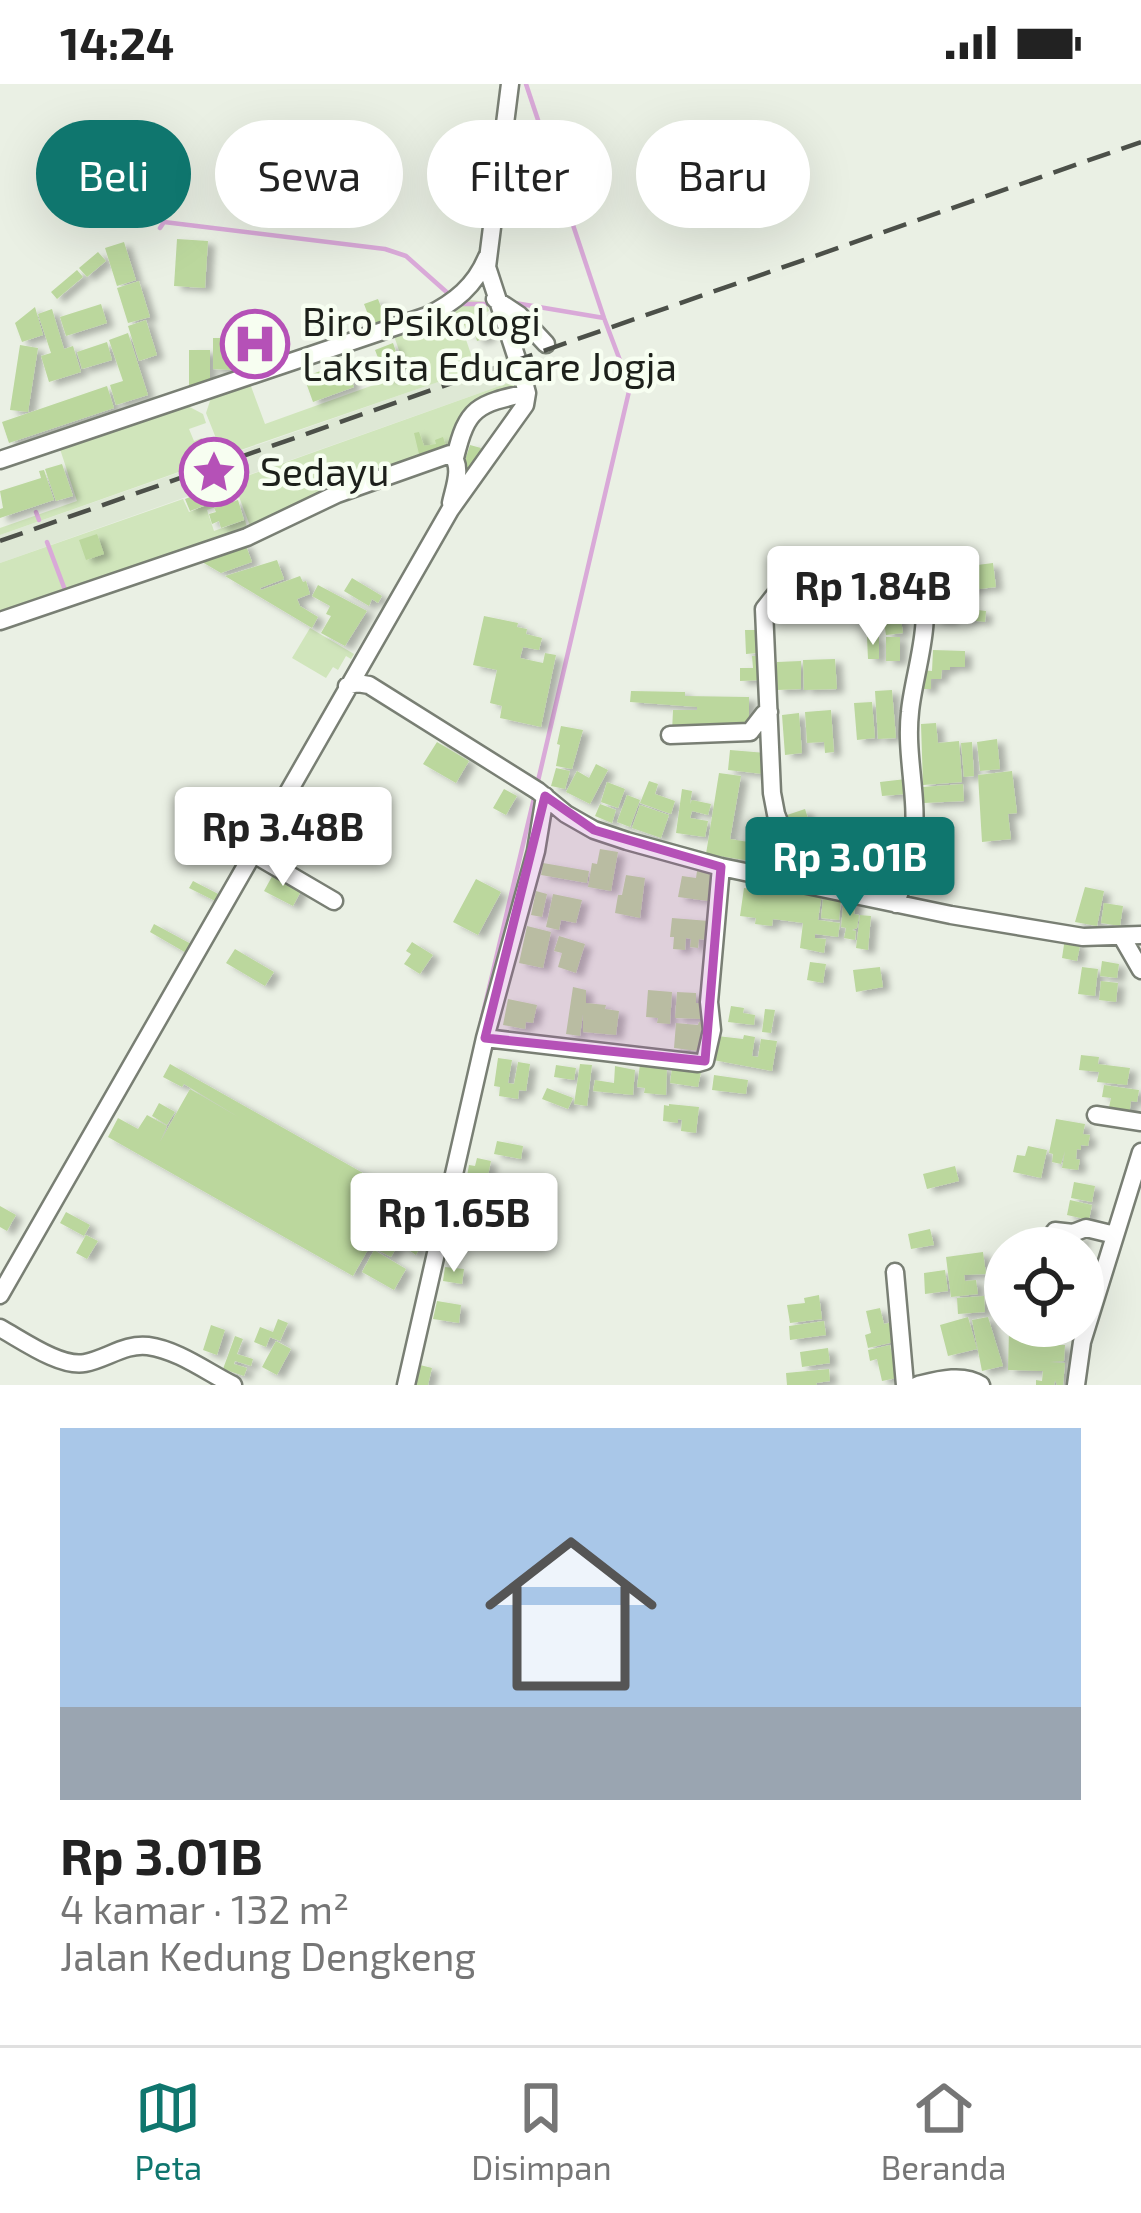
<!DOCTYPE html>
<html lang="id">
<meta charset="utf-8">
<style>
:root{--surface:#fff;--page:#f2f2f2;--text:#222;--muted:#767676;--line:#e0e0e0;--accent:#0f766e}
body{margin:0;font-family:"Exo 2",sans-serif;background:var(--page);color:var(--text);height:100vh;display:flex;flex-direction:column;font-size:45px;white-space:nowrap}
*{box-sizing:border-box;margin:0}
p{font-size:39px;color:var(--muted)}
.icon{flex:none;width:66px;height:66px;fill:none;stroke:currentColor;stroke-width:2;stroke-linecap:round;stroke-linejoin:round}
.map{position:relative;height:1301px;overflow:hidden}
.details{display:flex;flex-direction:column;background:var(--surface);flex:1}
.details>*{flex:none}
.hud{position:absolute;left:36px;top:36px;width:1071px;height:108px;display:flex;gap:24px}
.fabs{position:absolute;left:984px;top:1143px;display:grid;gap:24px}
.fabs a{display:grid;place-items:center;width:120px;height:120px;border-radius:50%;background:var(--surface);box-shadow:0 12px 48px #0002;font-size:60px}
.price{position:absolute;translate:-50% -102px;padding:0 27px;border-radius:12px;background:#fff;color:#222;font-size:39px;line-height:78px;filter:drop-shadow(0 3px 6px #0008)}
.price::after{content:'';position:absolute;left:50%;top:72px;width:36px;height:27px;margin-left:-18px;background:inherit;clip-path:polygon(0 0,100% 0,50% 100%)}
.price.selected{background:var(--accent);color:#fff}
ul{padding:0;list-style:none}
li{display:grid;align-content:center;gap:24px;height:636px;padding:0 60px}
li+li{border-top:3px solid var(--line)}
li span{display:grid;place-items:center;height:372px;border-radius:0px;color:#555}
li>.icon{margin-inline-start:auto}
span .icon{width:216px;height:216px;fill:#fffc;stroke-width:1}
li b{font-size:51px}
.chip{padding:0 42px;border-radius:54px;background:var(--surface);box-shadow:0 12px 48px #0002;font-size:42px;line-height:108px}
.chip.selected{background:var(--accent);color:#fff}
.status{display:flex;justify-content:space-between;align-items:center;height:84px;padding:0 60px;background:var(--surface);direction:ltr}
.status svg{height:33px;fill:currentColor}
.tab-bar{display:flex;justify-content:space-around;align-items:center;height:168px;border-top:3px solid var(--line);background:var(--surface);font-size:33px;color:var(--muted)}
.tab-bar a{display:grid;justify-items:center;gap:6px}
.tab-bar .selected{color:var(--accent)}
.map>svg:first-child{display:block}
.built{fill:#dee8d5}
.green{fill:#d0e5bb}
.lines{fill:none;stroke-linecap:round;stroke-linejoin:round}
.stream{stroke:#d9a9d8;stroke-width:4.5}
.building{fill:#bbd79d;filter:url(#shadow)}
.minor-casing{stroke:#797f74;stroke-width:21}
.minor{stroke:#fff;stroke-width:16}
.rail{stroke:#4c5049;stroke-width:4.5;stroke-dasharray:24 12;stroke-linecap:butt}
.marked{fill:#b551b7;fill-opacity:0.2;stroke:#b551b7;stroke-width:9;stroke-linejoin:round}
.labels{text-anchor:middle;stroke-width:9;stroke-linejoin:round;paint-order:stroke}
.poi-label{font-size:39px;fill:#1d201b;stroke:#f7fef1;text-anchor:start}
</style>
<div class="status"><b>14:24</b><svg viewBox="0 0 49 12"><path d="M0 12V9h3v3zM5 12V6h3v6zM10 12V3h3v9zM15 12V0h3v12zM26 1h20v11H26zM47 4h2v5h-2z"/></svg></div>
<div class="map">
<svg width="1141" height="1301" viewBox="0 0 1141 1301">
<defs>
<filter id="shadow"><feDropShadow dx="7" dy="4" stdDeviation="3" flood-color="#0004"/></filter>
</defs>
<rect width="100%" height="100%" fill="#eaf0e4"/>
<path class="built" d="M509 273 516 296 0 479V451Z"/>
<path class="green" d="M471 216 486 218 489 227 460 238 476 285 223 372 206 329 213 308 249 297 265 340 407 289 394 252 436 239 465 217Z
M516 296 519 305 478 319 448 367 252 447 233 397Z
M182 319 203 330 206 339 189 345 194 357 202 354 210 377 0 451V444L77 417 59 362Z
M229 399 237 416 207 426 214 447 245 436 248 448 0 532V479L183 415 189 428 218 417 214 404Z
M310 544 354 570 351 575 346 572 338 586 333 583 326 594 292 574Z"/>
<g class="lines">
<path class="stream" d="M526 0 604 234 630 303 538 697
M160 144 164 138 385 165 406 172 451 212
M515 219 604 234
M463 220H491
M36 428 39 436
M47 458 65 506
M481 938 534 714"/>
</g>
<path class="building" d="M177 155 208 157 205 204 174 202Z
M124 158 136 196 117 202 105 164Z
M98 168 106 177 87 193 79 184Z
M77 186 83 193 57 215 51 208Z
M139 197 150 233 128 239 117 204Z
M378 215 386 236 372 241 364 220Z
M101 220 107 239 66 252 60 233Z
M35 223 43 251 22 258 15 239Z
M52 225 64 265 73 262 81 288 49 298 41 272 51 269 38 230Z
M484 233 490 253 477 257 474 247 467 249 464 240Z
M146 236 157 271 139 277 128 242Z
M128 249 148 311 116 321 110 301 123 297 109 256Z
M213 254H232V286L213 285Z
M107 258 112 276 82 285 77 268Z
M393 259 403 288 386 294 375 266Z
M20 261 38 264 28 328 10 326Z
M189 266H210V303H189Z
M345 278 354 303 313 318 304 293Z
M107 302 114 324 9 359 2 338Z
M419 348 424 362 436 360 435 356 443 353 446 362 419 370 414 349Z
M470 361 481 364 471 390 461 388Z
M62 380 73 412 56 417 45 385Z
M44 386 54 416 0 434V425L3 424 0 407 41 394 39 387Z
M212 405 217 417 190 427 185 415Z
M238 416 244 436 221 444 219 437 212 440 209 430 216 428 214 424Z
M97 450 104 470 86 476 79 456Z
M245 459 252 478 221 489 197 475Z
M277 476 284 495 260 504 261 506 300 492 303 498 306 497 310 510 297 515 300 522 318 533 312 544 225 492Z
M993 479 996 503 947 509V503L940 504 938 486Z
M352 494 382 512 378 519 372 515 369 522 344 507Z
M318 501 367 527 345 562 321 549 331 532 326 530 330 522 312 512Z
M935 512 952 513 951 537 935 536Z
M899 523 903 549 886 551 882 526Z
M961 524 986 527 985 538 960 535Z
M484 532 518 539 517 543 527 545 526 550 542 554 539 566 523 563 520 574 543 579 545 569 556 571 541 643 500 634 502 622 490 619 497 586 473 581Z
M745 546H756V552L763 551 764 562 757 563V569L746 570Z
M867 553H879V575H868Z
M886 553H900V577H886Z
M933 566 965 567V583H950V586H942L941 595H931V605H920L921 586 932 587Z
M752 572H762L765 596 740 597V584H753Z
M835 575 837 605 804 606 803 576Z
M801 577V605L777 606V578Z
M892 606 896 654 878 655 875 607Z
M631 607 685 608V612L749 613V647L672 648 673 626H697V623L630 618Z
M872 618 875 654 857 656 854 619Z
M831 626 834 668 825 669 824 658 807 659 805 628Z
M799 629 802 669 785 671 782 631Z
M936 639 938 659 959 657 962 698 923 701 921 640Z
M561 642 583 646 572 685 556 682 560 661 557 660Z
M997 655 1000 685 980 687 977 658Z
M437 658 469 677 456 699 423 680Z
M972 658 974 692 964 693 961 659Z
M730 666 766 669 763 690 728 686Z
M596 680 608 686 590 720 566 708 577 687 589 694Z
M556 684 570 687 565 705 551 702Z
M1012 687 1017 729 1008 730 1011 755 982 758 978 691Z
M719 689 741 692 730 755 761 760 763 747 778 749 776 781 706 770Z
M906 695 907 710 882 712 880 698Z
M649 697 658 700 655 710 675 717 671 730 640 719Z
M607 698 625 705 618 724 601 718Z
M963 700 964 717 924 719 923 703Z
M504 705 517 712 506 731 493 724Z
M682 705 692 707 690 720 692 716 711 720 708 731 692 727 690 734 708 737 705 753 676 749Z
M627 711 640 716 630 743 617 738Z
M600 720 616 726 612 739 595 732Z
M640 721 669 731 661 754 632 744Z
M805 725 813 750 817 747 864 750 865 739 883 741V736L907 739 903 776H899L897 791 877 789 879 759 876 778 859 775 858 781 839 779 837 789 820 787 822 770 813 769 815 760 808 762 805 750 796 753 787 731Z
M600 765 618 768 611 807 588 803 592 779 597 780Z
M543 779 589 787 587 799 541 791Z
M275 787 302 805 293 822 264 807Z
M697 787 712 789 708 817 678 813 682 792 696 794Z
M626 791 645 794 640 834 615 829 618 811H622Z
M476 795 501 808 478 851 453 838Z
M193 797 224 813 221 820 189 804Z
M1085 803 1104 807 1097 842 1075 838Z
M744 804 792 810 807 811 808 808 822 809 818 836 840 839 838 853 815 850V854L826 855 824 869 800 864 803 839 773 835 772 842 755 840 756 834 740 832Z
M536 807 547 810 542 833 531 831Z
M553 810 582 816 576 839 561 836 559 846 546 843Z
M844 814 856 816 854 830 859 831 857 844 852 846 856 847 855 856 844 854 846 844 841 843Z
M823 815 841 817 839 836 821 834Z
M1104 819 1123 822 1120 842 1101 839Z
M860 831 871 832 868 866 856 864Z
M672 834 709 837 708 856 699 855 698 864 690 863 691 855 686 854 685 866 673 865 674 853H670Z
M154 840 193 861 188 870 150 848Z
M527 842 551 848 543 884 519 879Z
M559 852 585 860 576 889 558 883 562 869 554 867Z
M1065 854 1075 856 1074 861 1080 862 1077 877 1062 874Z
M412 858 433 871 420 890 404 880 411 870 406 867Z
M235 865 274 888 265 902 226 879Z
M1102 877 1119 880 1117 894 1100 892Z
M810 878 826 880 823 899 807 896Z
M880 883 883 903 856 908 853 886Z
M1082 883 1098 885 1095 912 1078 910Z
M1101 897 1118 899 1116 918 1099 916Z
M573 903 586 906V919L606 921 605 925 619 927 616 951 583 948V930L580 952 566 950Z
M648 906 672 908 670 940 657 939 658 934 646 933Z
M677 908 696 909V919L704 920 703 935 675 934Z
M508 915 537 921 533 939 526 938 525 945 503 941Z
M731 922 744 924 743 929 755 931 754 941 728 938Z
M765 925 775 926 771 949 762 948Z
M699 938 708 939 707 956H699V961L707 962 699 967 674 964 676 939 698 941Z
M744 951 755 953 752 972 758 973 761 955 777 957 772 987 713 976 717 952 743 955Z
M1081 971 1099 973 1098 980 1130 984 1127 1001 1097 998 1099 988 1079 986Z
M498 974 512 976 508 999 514 1000 518 978 530 980 526 1007 519 1006 518 1015 499 1012 500 1003 494 1002Z
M170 980 400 1110 396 1118 408 1125 410 1122 434 1135 416 1171 399 1159 391 1173 370 1162 353 1192 108 1053 118 1034 138 1045 147 1031 167 1042 160 1058 190 1005 240 1034 184 1000 182 1003 163 993Z
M580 980 592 981 587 1022 574 1020Z
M640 980 667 983 666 1011 644 1009 645 1004 637 1003Z
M556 981 576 984 574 996 554 993Z
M615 982 635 986 633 1011 593 1007 595 996 614 999Z
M672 984 701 988 698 1003 670 999Z
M714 991 748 996 746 1010 712 1006Z
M1104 1001 1139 1006 1137 1018 1131 1017 1129 1032 1108 1028 1111 1014 1102 1013Z
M547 1004 573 1014 568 1025 542 1015Z
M159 1019 175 1028 167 1041 152 1032Z
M669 1020 699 1023 696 1049 681 1047 682 1036 678 1035V1039L663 1037 664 1021 669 1022Z
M1056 1035 1085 1040 1083 1050 1090 1051 1088 1062 1081 1061V1066L1077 1065 1076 1075 1080 1076 1078 1086 1062 1084 1065 1067 1061 1080 1052 1078 1053 1070 1049 1069Z
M497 1057 523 1062 521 1075 494 1070Z
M1028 1062 1047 1066 1041 1094 1013 1088 1017 1071 1025 1072Z
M477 1074 491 1077 487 1096 467 1092 469 1081 475 1082Z
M955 1082 959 1097 927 1105 923 1090Z
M1074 1098 1095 1102 1092 1118 1071 1114Z
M1070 1116 1092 1121 1089 1136 1067 1131Z
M0 1122 16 1131 7 1147 0 1143Z
M66 1128 90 1141 84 1152 60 1139Z
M930 1145 934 1161 911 1165 908 1150Z
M1045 1147 1077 1153 1084 1150 1081 1164 1042 1163Z
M86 1151 98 1157 87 1175 76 1169Z
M374 1166 406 1185 394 1206 362 1188Z
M983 1168 986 1190 964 1191 965 1197 976 1196 978 1210 951 1213 946 1173Z
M445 1183 464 1185 462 1200 443 1197Z
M945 1186 948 1207 925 1210 924 1189Z
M991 1191H1005V1208L992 1209Z
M819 1211 822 1235 790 1239 787 1221 805 1219 804 1214Z
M984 1212 985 1228 958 1230 957 1214Z
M437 1217 461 1221 459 1239 433 1235Z
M880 1224 884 1240 893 1238 894 1242 891 1243 894 1258 868 1264 865 1251 871 1249 866 1227Z
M968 1233 977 1265 948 1272 940 1241Z
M988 1233 1003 1282 982 1287 972 1236Z
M278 1235 288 1239 280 1257 267 1252 270 1253 266 1263 254 1258 260 1243 273 1248Z
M824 1237 826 1251 790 1256 789 1242Z
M211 1241 225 1246 217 1271 203 1266Z
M1009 1246 1031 1247 1030 1261H1065L1064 1277 1049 1278 1065 1279 1063 1301H1057L1055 1296 1054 1301H1036V1296L1042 1297 1043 1287 1008 1286Z
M235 1252 243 1255 237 1270 253 1275 251 1282 235 1277 234 1280 247 1284 244 1292 223 1285Z
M276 1257 291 1265 277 1291 262 1283Z
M890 1261 897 1294 882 1297 877 1275 870 1277 868 1266Z
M828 1264 830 1279 802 1283 800 1268Z
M420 1281 432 1284 428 1301H415Z
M829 1285 830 1297 816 1299 817 1301H787L786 1289Z"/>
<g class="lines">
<g class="minor-casing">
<path id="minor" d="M495 215 519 231 546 260
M455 374C467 323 477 320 527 309
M0 376 427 232C455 218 475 202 487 173
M0 537 247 453 337 410 450 370C464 381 454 404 451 419
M347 602 357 599 369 601 538 707 566 730 594 746 627 757 721 783 951 831 1083 853 1141 851
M670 651 750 648 764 630 769 628
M252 769 334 817
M803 800 776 730 772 709 764 525 775 511 791 504 897 485C906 489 915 490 919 500 935 533 913 592 910 628 905 671 919 714 913 757 910 778 902 800 896 820
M1122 853 1141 886
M485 954 698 979 705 977 712 946 709 918 721 783
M1096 1031 1141 1038
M1055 1147 1073 1149 1086 1144 1115 1151
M895 1188 905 1301
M0 1211 450 426 525 321 527 309 521 287 487 183 510 0
M0 1244C22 1256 61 1284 85 1279 106 1275 126 1259 148 1262 178 1266 207 1288 233 1301
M406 1301 485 954 536 767 545 712
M918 1301C938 1296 963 1289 981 1301
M1076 1301 1082 1258 1141 1068"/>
</g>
<use href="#minor" class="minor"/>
<path class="rail" d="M0 457 1141 58"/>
</g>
<path class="marked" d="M545 712 594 746 721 783 705 977 485 954Z"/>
<defs>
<g id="hospital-ring" transform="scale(3.45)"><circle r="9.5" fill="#f7fef1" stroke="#b551b7" stroke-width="1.5"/><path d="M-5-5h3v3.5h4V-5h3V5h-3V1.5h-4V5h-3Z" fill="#b551b7"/></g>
<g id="sight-ring" transform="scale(3.45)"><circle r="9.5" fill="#f7fef1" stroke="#b551b7" stroke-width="1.5"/><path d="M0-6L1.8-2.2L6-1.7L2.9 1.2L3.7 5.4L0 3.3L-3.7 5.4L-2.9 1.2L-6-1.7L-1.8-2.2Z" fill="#b551b7"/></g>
</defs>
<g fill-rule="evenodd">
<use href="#hospital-ring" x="255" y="260"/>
<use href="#sight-ring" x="214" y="388"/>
</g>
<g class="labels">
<g class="poi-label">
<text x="302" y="252">Biro Psikologi<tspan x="302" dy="45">Laksita Educare Jogja</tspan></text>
<text x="260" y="402">Sedayu</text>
</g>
</g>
</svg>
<div class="fabs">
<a><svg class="icon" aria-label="locate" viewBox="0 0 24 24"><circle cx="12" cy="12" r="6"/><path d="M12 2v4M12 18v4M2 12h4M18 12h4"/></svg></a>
</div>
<b class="price" style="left:873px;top:564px">Rp 1.84B</b>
<b class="price" style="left:283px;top:805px">Rp 3.48B</b>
<b class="price selected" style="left:850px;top:835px">Rp 3.01B</b>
<b class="price" style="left:454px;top:1191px">Rp 1.65B</b>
<div class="hud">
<a class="chip selected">Beli</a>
<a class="chip">Sewa</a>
<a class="chip">Filter</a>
<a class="chip">Baru</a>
</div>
</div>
<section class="details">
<ul>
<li><span style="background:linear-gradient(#a9c7e8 75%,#9aa5b1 0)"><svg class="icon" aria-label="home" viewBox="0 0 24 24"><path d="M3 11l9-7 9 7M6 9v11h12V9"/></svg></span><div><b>Rp 3.01B</b><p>4 kamar · 132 m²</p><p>Jalan Kedung Dengkeng</p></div></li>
</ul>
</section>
<nav class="tab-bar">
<a class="selected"><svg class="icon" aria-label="map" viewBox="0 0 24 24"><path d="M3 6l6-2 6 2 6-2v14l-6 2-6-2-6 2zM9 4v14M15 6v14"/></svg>Peta</a>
<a><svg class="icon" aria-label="saved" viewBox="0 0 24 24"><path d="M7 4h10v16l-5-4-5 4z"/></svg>Disimpan</a>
<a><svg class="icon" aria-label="home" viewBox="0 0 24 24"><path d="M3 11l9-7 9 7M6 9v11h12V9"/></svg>Beranda</a>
</nav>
